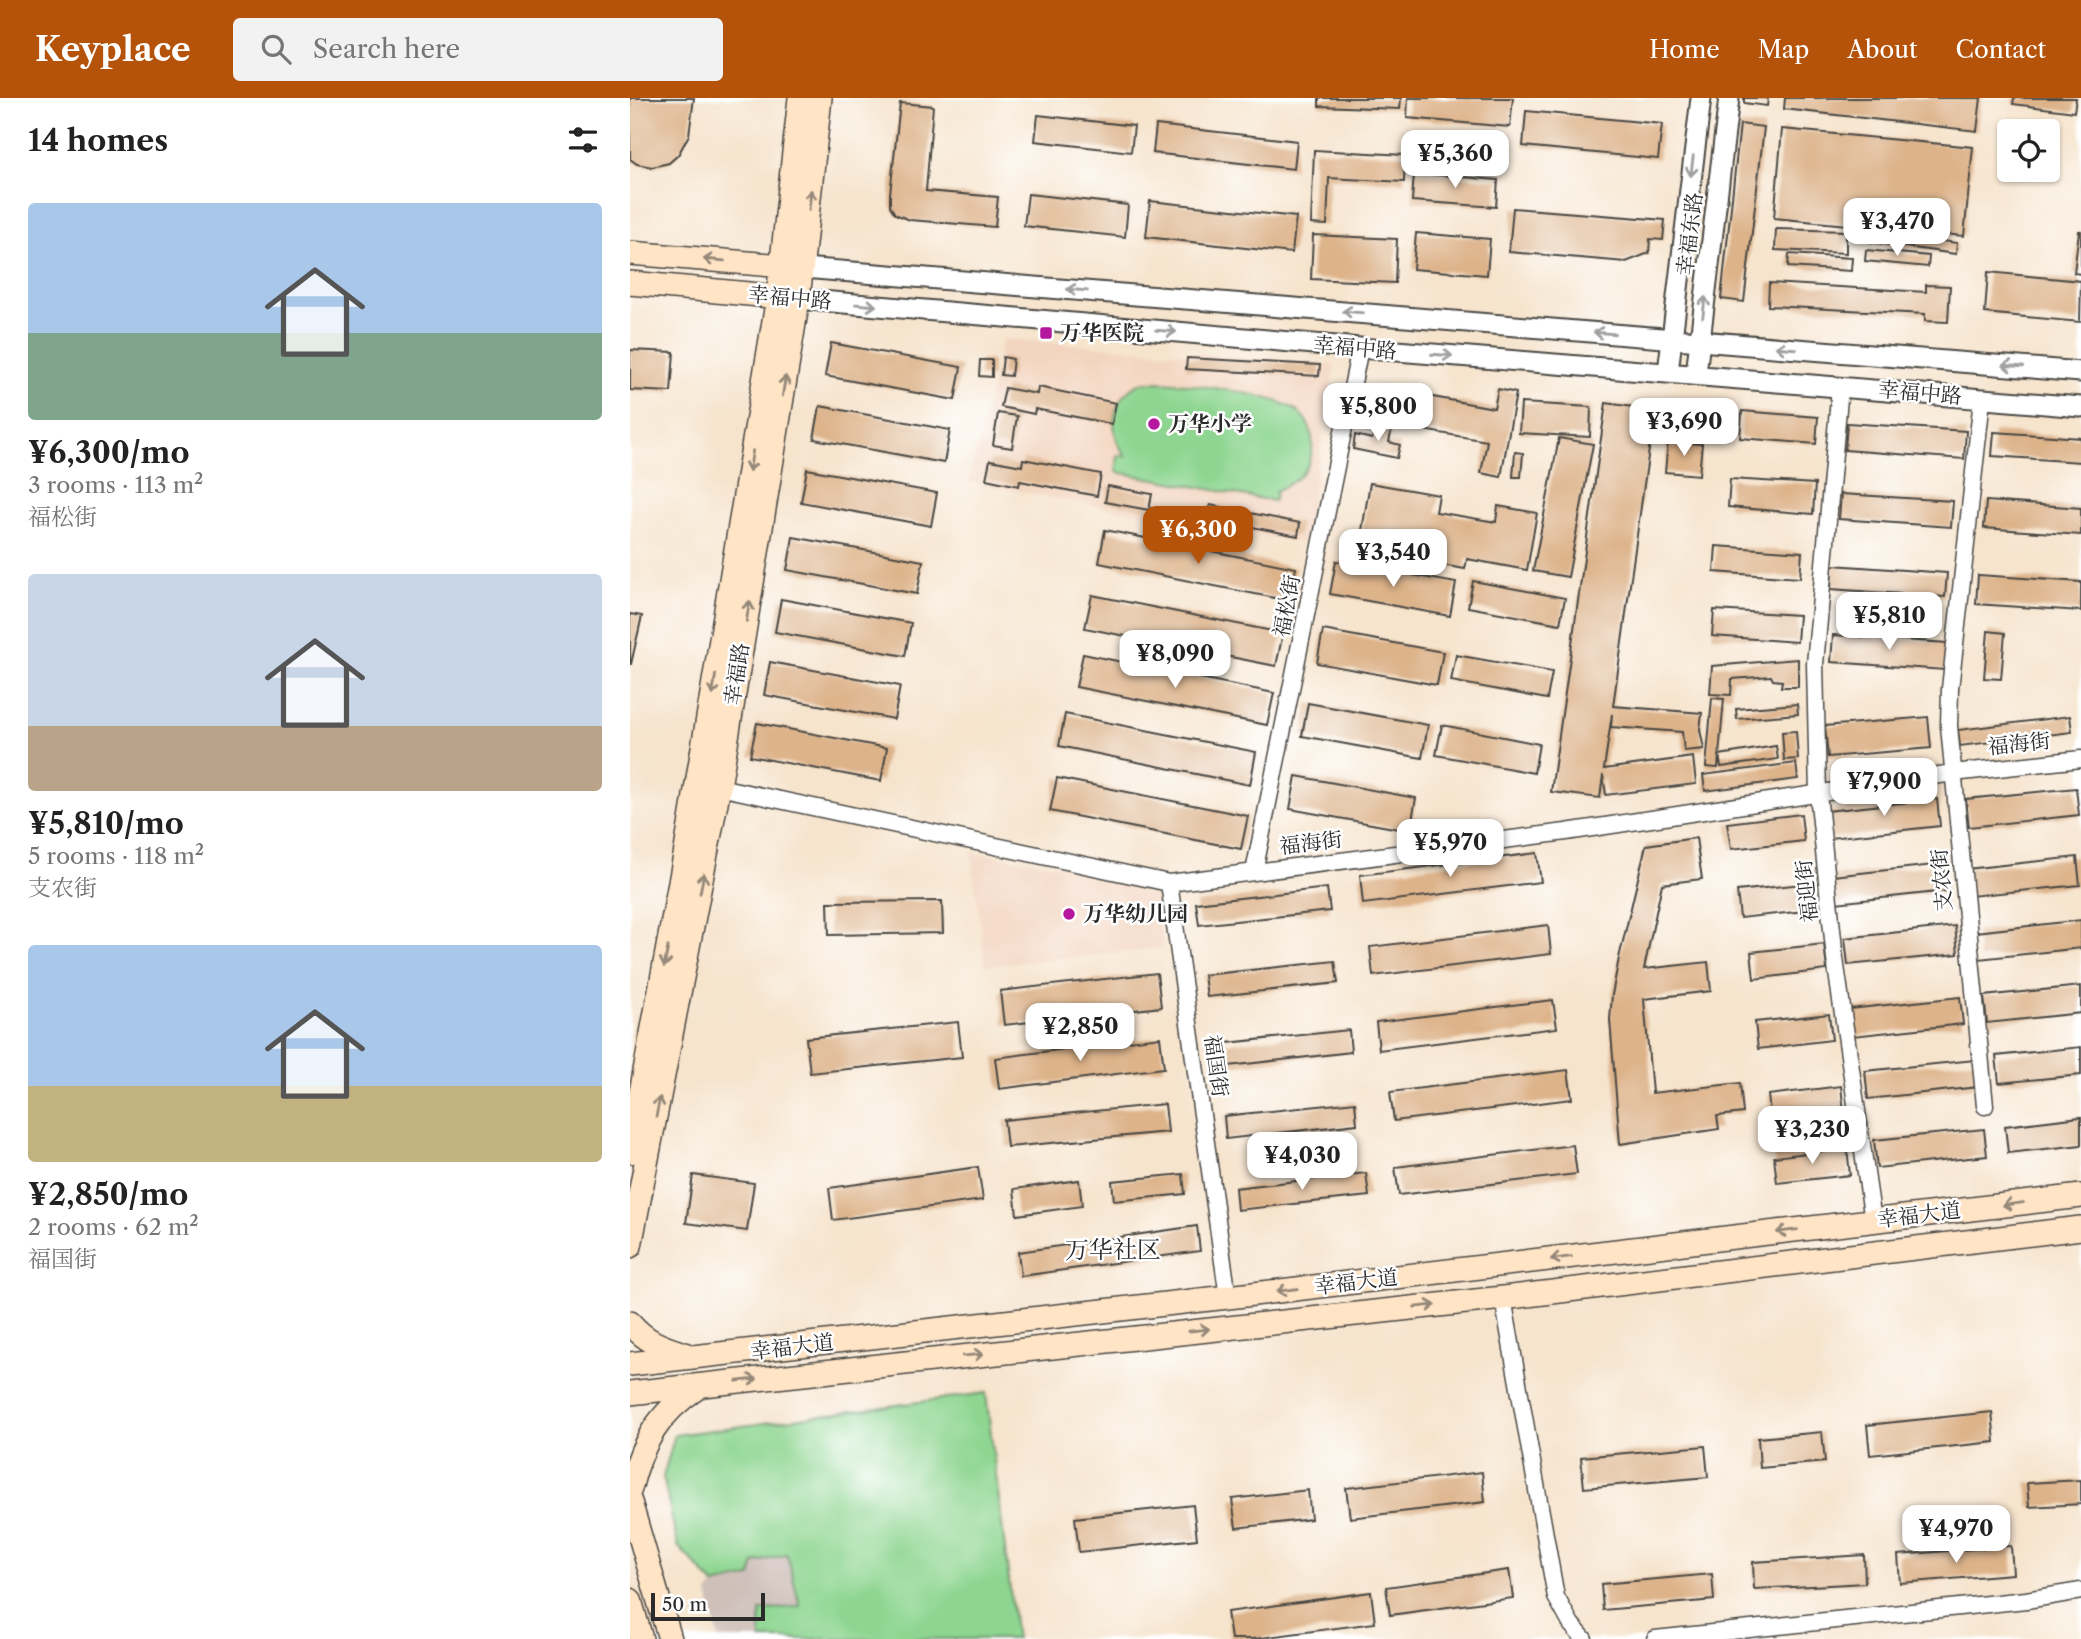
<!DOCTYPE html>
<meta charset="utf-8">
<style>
:root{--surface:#fff;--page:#f2f2f2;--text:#222;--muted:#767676;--accent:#b45309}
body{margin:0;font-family:"Libre Caslon Text","Noto Serif SC",serif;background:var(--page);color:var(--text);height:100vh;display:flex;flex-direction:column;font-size:26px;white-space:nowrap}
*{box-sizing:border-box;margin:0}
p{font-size:23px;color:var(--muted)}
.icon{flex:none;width:38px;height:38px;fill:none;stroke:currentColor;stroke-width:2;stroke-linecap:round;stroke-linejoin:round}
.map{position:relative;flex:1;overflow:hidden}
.drawer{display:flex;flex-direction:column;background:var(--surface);width:630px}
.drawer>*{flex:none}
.controls{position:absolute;left:1367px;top:21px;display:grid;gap:14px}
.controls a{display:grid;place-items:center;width:63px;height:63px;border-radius:7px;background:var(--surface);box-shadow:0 2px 5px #0004;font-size:35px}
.scale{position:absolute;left:21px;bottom:18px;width:114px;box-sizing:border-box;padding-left:7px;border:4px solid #2b2b2b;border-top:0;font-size:19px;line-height:24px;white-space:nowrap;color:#2b2b2b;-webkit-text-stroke:5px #fff;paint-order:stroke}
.price{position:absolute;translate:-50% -60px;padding:0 16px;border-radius:14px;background:#fff;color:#222;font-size:23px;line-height:46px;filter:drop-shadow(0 2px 4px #0008)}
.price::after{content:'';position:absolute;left:50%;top:42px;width:21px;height:16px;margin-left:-10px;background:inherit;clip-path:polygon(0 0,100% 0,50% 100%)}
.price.selected{background:var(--accent);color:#fff}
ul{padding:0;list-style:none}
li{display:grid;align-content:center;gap:14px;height:371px;padding:0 28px}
li span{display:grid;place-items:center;height:217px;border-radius:7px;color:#555}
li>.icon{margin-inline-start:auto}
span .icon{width:126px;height:126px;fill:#fffc;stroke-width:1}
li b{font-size:30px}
h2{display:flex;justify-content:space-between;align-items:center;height:84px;padding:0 28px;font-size:30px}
header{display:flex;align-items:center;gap:42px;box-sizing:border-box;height:98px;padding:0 35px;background:var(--accent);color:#fff}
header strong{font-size:33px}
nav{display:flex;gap:38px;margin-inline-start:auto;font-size:24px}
.search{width:490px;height:63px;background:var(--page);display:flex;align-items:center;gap:18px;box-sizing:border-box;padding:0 24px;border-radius:7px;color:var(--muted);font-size:26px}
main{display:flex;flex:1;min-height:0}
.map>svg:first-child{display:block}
.built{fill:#f3d4be}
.industrial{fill:#cfc0ba}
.green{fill:#8dd590;stroke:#5c805e;stroke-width:2}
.building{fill:#ddb38a}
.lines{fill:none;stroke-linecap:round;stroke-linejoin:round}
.minor-casing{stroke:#494743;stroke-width:19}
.tertiary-casing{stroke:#494743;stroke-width:23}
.secondary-casing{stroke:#494743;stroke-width:26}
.minor{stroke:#fff;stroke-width:16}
.tertiary{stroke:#fff;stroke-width:19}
.secondary{stroke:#ffe4c6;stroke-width:23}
.oneway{stroke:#a0a0a0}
.oneway2{stroke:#958878}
.poi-dot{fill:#b5179e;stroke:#fff;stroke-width:2.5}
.labels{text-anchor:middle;stroke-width:5;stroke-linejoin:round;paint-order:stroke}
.street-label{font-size:21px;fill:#2b2b2b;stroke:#fff}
.poi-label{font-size:21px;font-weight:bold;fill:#2b2b2b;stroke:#fff;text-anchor:start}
.quarter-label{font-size:24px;fill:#2b2b2b;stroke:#fff}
</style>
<header>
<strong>Keyplace</strong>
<div class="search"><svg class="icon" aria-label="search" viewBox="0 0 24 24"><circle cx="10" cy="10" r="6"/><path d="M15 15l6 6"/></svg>Search here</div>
<nav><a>Home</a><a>Map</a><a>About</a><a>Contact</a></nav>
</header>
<main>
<section class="drawer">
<h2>14 homes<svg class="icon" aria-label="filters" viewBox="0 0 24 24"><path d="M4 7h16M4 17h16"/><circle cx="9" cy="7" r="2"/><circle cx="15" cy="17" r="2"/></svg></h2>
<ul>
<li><span style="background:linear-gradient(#a9c7e8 60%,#7fa58c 0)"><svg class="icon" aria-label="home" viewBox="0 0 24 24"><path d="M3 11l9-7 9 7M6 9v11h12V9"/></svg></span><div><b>¥6,300/mo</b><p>3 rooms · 113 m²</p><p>福松街</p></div></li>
<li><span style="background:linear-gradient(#c9d6e8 70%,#b9a48a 0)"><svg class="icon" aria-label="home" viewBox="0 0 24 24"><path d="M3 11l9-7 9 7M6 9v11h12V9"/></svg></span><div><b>¥5,810/mo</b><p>5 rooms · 118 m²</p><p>支农街</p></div></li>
<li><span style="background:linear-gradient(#a9c7e8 65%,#c2b280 0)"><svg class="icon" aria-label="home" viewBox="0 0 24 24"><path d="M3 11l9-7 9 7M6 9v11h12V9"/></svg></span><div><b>¥2,850/mo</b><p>2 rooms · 62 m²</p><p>福国街</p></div></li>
</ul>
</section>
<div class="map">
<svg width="1451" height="1541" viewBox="0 0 1451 1541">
<rect width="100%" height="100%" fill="#fff"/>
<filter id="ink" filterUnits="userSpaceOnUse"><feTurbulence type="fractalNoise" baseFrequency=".0143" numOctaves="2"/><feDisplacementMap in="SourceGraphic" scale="14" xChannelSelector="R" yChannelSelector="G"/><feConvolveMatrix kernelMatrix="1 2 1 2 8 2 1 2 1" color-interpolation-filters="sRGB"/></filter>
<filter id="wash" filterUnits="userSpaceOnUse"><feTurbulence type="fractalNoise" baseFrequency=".00686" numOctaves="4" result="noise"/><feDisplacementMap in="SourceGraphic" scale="28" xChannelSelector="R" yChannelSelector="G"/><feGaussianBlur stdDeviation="1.57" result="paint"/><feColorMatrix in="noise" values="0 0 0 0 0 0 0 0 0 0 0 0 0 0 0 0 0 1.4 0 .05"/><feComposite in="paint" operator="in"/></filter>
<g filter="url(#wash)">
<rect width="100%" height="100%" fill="#f6e4cd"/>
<path class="built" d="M373 241 705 267 674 446 339 384Z
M341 754 525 782 533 850 355 868Z"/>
<path class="industrial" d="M157 1456 170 1508 130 1513 131 1541H89L78 1496 84 1487 121 1479 125 1465Z"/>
<path class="green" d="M515 284C547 283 643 295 667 313 679 322 684 338 682 351 680 374 666 383 646 393L644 403 486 374 488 357 496 358C475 332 482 294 515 284Z
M356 1295 386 1541H131L130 1513 170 1508 157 1456 125 1465 121 1479 84 1487 48 1448 33 1379 45 1337Z"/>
<g id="blocks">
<path class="building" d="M0 0H64L59 37 48 57 39 65 22 69 7 66 0 61Z
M689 0H771L770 11 689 8Z
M778 0H883L880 29 777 20Z
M1114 0H1138L1137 8 1114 5Z
M1155 0H1351L1347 33 1154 11Z
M1384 0H1446L1444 14 1383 6Z
M270 5 303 8 296 93 368 99 365 129 280 122 265 116 260 108V96Z
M896 13 1032 26 1028 61 893 48Z
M408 17 504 28 501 54 405 43Z
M1110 26 1134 29 1114 204 1091 201Z
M526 27 667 43 664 71 523 55Z
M1152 31 1343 49 1334 138 1144 120Z
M684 52 775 57 774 84 699 80 697 127 681 126Z
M784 75 868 82 866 109 782 103Z
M398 96 498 107 495 139 394 128Z
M520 103 666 119 662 155 516 139Z
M883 110 1035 122 1033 142 1020 141 1019 155 996 164 879 154Z
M1146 131 1216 133V155L1145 152Z
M1241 133 1327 145 1326 156 1240 144Z
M1449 133H1451V176L1444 175Z
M786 135 860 141 857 177 783 171Z
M683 137 767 141 765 185 681 181Z
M1236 152 1299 158 1298 169 1235 163Z
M1159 156 1222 160 1221 173 1158 169Z
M1358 174 1451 183 1450 224 1355 215Z
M1139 185 1296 194V187L1320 188 1318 224 1295 223V216L1138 208Z
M201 245 331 269 325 302 195 278Z
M0 252 44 254 41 294 0 292Z
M373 259 383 261 381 278 371 277Z
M557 260 690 267 689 278 556 271Z
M350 262H362V279L349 278Z
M408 289 486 305 482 326 405 311 404 316 371 309 375 290 407 296Z
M758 291 864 310 868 291 886 295 871 379 851 375 857 343 752 325Z
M891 305 961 309 960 339 889 335Z
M976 305 1024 312 1099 316 1098 341 1021 337 983 608 1072 615 1070 632 1074 651 1054 653 1052 634 981 629 982 616 974 671 1063 659 1066 686 976 697 973 677 970 700 921 694Z
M190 308 320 332 314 365 184 341Z
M1112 313 1188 319 1186 346 1110 340Z
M368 315 387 318 382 350 363 347Z
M1217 325 1336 333 1334 361 1215 352Z
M746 327 762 330 759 344 770 347 767 360 723 351 725 337 742 341Z
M1364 334 1451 340V364L1362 358Z
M929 340 963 346 938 479 903 473Z
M1038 343 1072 346 1069 377 1035 374Z
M885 354 893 355 891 379H883Z
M393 361 471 376 467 398 390 383 389 388 356 381 360 362 392 368Z
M177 371 307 395 301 428 171 404Z
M1100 381 1185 386 1183 416 1098 409Z
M740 385 809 397 806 414 866 424 868 408 907 415 897 472 837 461 835 471 812 467 814 456 758 446 757 455 729 450Z
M478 388 522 396 519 412 475 404Z
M1211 396 1323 403 1321 429 1209 421Z
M1356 403 1451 410V437L1354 430Z
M580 407 670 425 668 438 577 420Z
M475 432 666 470 660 503 469 465Z
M163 439 293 463 287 496 157 472Z
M1086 448 1172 454 1170 480 1084 474Z
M706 463 826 485 820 518 700 496Z
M1202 467 1317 475 1315 499 1201 491Z
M1348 477 1451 484V513L1346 506Z
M843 483 935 500 930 526 838 509Z
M462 497 653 535 646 568 455 530Z
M151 501 281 525 275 558 145 534Z
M1084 512 1169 517 1167 544 1082 538Z
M0 516 12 518 1 566H0Z
M693 532 813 554 807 587 687 565Z
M1358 533 1375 535 1371 581 1354 580Z
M1203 537 1317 545 1315 572 1201 564Z
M453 556 644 595 637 627 446 589Z
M826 557 922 574 917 601 821 583Z
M1168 561V589H1151L1152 583 1143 582 1141 578 1102 581 1101 597 1080 596 1082 568Z
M140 564 270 588 264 621 134 597Z
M1082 600 1094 601 1089 657 1146 648 1148 661 1091 669 1089 657 1088 670 1076 669Z
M678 605 798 627 792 660 672 638Z
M1167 606 1168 616 1107 621 1106 611Z
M435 616 626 654 620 687 429 648Z
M1440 618 1442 634 1330 648 1328 632Z
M1298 619 1301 650 1198 659 1195 628Z
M127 625 257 650 251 683 120 658Z
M812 627 909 646 904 675 806 657Z
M1166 633 1168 661 1154 662 1152 634Z
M1166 665 1168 681 1075 693 1073 677Z
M666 678 786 700 780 733 660 711Z
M427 680 618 718 611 751 420 713Z
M1446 690 1449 717 1339 729 1336 701Z
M1307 701 1310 728 1200 740 1197 713Z
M1171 716 1174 743 1101 751 1097 725Z
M1066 740 1072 781 1032 786 1014 871 1078 864 1081 893 1014 901 1022 995 1110 985 1113 1015 1087 1018 1089 1031 990 1046 980 922 982 897 989 860 1016 747Z
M907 755 911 784 733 806 730 777Z
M1447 759 1450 787 1340 798 1337 771Z
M1313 766 1316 793 1206 805 1203 778Z
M1181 785 1184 812 1110 820 1107 793Z
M697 790 700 813 569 827 566 805Z
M312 803 313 835 199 837 198 804Z
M1451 822V850L1349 861 1346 834Z
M918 827 921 856 743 878 740 849Z
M1325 828 1328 856 1218 867 1215 840Z
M1194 846 1197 872 1124 881 1121 854Z
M705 863 708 885 577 899 574 877Z
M527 875 531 909 374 927 370 893Z
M1451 888V915L1357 925 1354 898Z
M1330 899 1333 926 1223 938 1220 911Z
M923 902 927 930 749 952 746 924Z
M1199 916 1202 942 1128 951 1125 924Z
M328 924 332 959 180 975 176 940Z
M719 932 721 954 590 969 588 946Z
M530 939 534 970 369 991 365 960Z
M1451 949V977L1369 985 1366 958Z
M1345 962 1348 989 1238 1001 1235 973Z
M938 972 942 1001 764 1023 760 994Z
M1211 988 1214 1015 1141 1023 1138 997Z
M725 1004 727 1026 596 1041 594 1018Z
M535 1006 538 1034 377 1049 374 1022Z
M1451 1019V1047L1378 1055 1375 1028Z
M1354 1031 1357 1058 1247 1070 1244 1042Z
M943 1047 947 1076 769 1097 765 1069Z
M1217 1050 1220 1077 1147 1085 1144 1059Z
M348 1069 353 1102 203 1122 199 1090Z
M736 1075 739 1098 607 1112 605 1090Z
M553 1076 555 1096 484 1103 482 1083Z
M63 1077 124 1085 117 1133 56 1125Z
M449 1082 452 1108 387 1117 384 1091Z
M567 1128 570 1153 391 1178 388 1154Z
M1362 1314 1365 1344 1240 1357 1237 1327Z
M1192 1334 1195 1364 1130 1370 1128 1340Z
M1075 1348 1078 1379 954 1390 951 1359Z
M852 1374 855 1404 720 1420 716 1390Z
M1451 1382V1406L1399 1409 1397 1385Z
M678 1392 681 1421 606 1430 602 1401Z
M563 1407 567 1441 449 1454 445 1420Z
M1381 1448 1383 1476 1270 1485 1268 1457Z
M1234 1457 1235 1485 1124 1491 1123 1464Z
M879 1472 883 1500 760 1517 756 1489Z
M1082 1476 1084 1502 973 1512 971 1486Z
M741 1494 745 1525 623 1541H601L597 1514Z"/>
</g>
</g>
<g filter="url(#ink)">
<use href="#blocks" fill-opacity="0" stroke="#494743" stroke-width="2"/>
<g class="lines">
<g class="minor-casing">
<path id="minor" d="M1210 289 1185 566 1188 695 1205 861 1243 1123
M1352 301 1320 591 1319 628 1355 1008
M89 689 539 785 936 734 1323 675 1451 661
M624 774 730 250
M539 785 598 1199
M873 1200 926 1499 941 1526 954 1541
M1025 1541 1396 1502 1451 1493"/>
</g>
<g class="tertiary-casing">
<path id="tertiary" d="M173 170 1451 274
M168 201 730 250 1451 309
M1038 274 1071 0
M1066 276 1099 0"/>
</g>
<g class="secondary-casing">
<path id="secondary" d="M0 155 166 169
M0 185 162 200
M0 1054 56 752 148 199 170 0
M0 1148 89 689 168 201 190 0
M0 1225C17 1245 33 1249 57 1257
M0 1266 598 1199 1451 1098
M0 1295 873 1200 1451 1130
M0 1391C11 1346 28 1315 68 1289
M0 1404 40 1541
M0 1502 11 1541"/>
</g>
<use href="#minor" class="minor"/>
<use href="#tertiary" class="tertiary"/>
<use href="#secondary" class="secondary"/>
</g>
<defs><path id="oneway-shaft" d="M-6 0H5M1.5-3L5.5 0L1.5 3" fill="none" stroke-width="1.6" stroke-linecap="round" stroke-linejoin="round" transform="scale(1.75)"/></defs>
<g class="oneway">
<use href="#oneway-shaft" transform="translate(1062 68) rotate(97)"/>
<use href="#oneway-shaft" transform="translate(447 192) rotate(-175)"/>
<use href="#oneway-shaft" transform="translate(236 207) rotate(5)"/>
<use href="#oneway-shaft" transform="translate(1074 209) rotate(-83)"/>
<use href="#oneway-shaft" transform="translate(723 214) rotate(-175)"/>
<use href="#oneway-shaft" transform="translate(536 233) rotate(5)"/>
<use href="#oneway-shaft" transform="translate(974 235) rotate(-175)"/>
<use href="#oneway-shaft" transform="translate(1156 250) rotate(-175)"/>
<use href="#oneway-shaft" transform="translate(812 257) rotate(4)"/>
<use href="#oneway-shaft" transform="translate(1383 268) rotate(-175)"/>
</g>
<g class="oneway2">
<use href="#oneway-shaft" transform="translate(180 102) rotate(-84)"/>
<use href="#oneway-shaft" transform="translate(84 162) rotate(-175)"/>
<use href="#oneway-shaft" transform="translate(154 288) rotate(-81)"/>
<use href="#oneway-shaft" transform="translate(121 363) rotate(99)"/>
<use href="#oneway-shaft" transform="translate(118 513) rotate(-81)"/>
<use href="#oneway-shaft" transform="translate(84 587) rotate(99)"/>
<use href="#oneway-shaft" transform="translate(72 785) rotate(-79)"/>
<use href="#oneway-shaft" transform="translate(36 859) rotate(101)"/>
<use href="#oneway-shaft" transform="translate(28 1009) rotate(-79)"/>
<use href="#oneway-shaft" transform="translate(1383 1106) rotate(173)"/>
<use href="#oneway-shaft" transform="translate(1157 1133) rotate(173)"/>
<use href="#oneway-shaft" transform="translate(931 1160) rotate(173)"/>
<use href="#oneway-shaft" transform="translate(657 1192) rotate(173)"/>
<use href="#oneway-shaft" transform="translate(795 1208) rotate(-6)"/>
<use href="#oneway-shaft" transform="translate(569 1232) rotate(-6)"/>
<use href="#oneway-shaft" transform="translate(343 1257) rotate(-6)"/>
<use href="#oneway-shaft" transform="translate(117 1282) rotate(-6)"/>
</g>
</g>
<g class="poi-dot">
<rect x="409" y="228" width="14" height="14" rx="3.5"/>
<circle cx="524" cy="326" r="7"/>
<circle cx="439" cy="816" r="7"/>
</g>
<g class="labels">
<g class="street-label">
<text transform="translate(1060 136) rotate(-83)" y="7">幸福东路</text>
<text transform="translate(160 200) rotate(5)" y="7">幸福中路</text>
<text transform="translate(725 250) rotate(5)" y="7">幸福中路</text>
<text transform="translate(1290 295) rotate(5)" y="7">幸福中路</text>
<text transform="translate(657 508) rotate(-79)" y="7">福松街</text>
<text transform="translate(107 576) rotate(-81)" y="7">幸福路</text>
<text transform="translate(1389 646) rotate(-6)" y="7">福海街</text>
<text transform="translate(681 745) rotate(-7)" y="7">福海街</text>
<text transform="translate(1312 782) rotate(-95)" y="7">支农街</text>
<text transform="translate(1177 793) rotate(-96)" y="7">福迎街</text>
<text transform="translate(586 968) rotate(82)" y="7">福国街</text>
<text transform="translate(1289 1117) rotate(-7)" y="7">幸福大道</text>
<text transform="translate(726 1184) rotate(-7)" y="7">幸福大道</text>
<text transform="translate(162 1249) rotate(-7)" y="7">幸福大道</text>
</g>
<g class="poi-label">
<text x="430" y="242">万华医院</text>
<text x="538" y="333">万华小学</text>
<text x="453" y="823">万华幼儿园</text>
</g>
<g class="quarter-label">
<text x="483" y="1160">万华社区</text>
</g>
</g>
</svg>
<div class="controls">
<a><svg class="icon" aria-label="locate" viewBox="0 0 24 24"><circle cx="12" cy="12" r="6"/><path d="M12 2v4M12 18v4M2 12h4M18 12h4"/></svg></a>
</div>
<div class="scale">50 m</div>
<b class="price" style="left:825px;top:92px">¥5,360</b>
<b class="price" style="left:1267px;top:160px">¥3,470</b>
<b class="price" style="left:748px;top:345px">¥5,800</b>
<b class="price" style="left:1054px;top:360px">¥3,690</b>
<b class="price selected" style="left:568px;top:468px">¥6,300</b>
<b class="price" style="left:763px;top:491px">¥3,540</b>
<b class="price" style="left:1259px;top:554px">¥5,810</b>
<b class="price" style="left:545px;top:592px">¥8,090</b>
<b class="price" style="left:1254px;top:720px">¥7,900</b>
<b class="price" style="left:820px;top:781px">¥5,970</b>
<b class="price" style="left:450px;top:965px">¥2,850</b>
<b class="price" style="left:1182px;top:1068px">¥3,230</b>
<b class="price" style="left:672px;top:1094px">¥4,030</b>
<b class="price" style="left:1326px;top:1467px">¥4,970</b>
</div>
</main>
